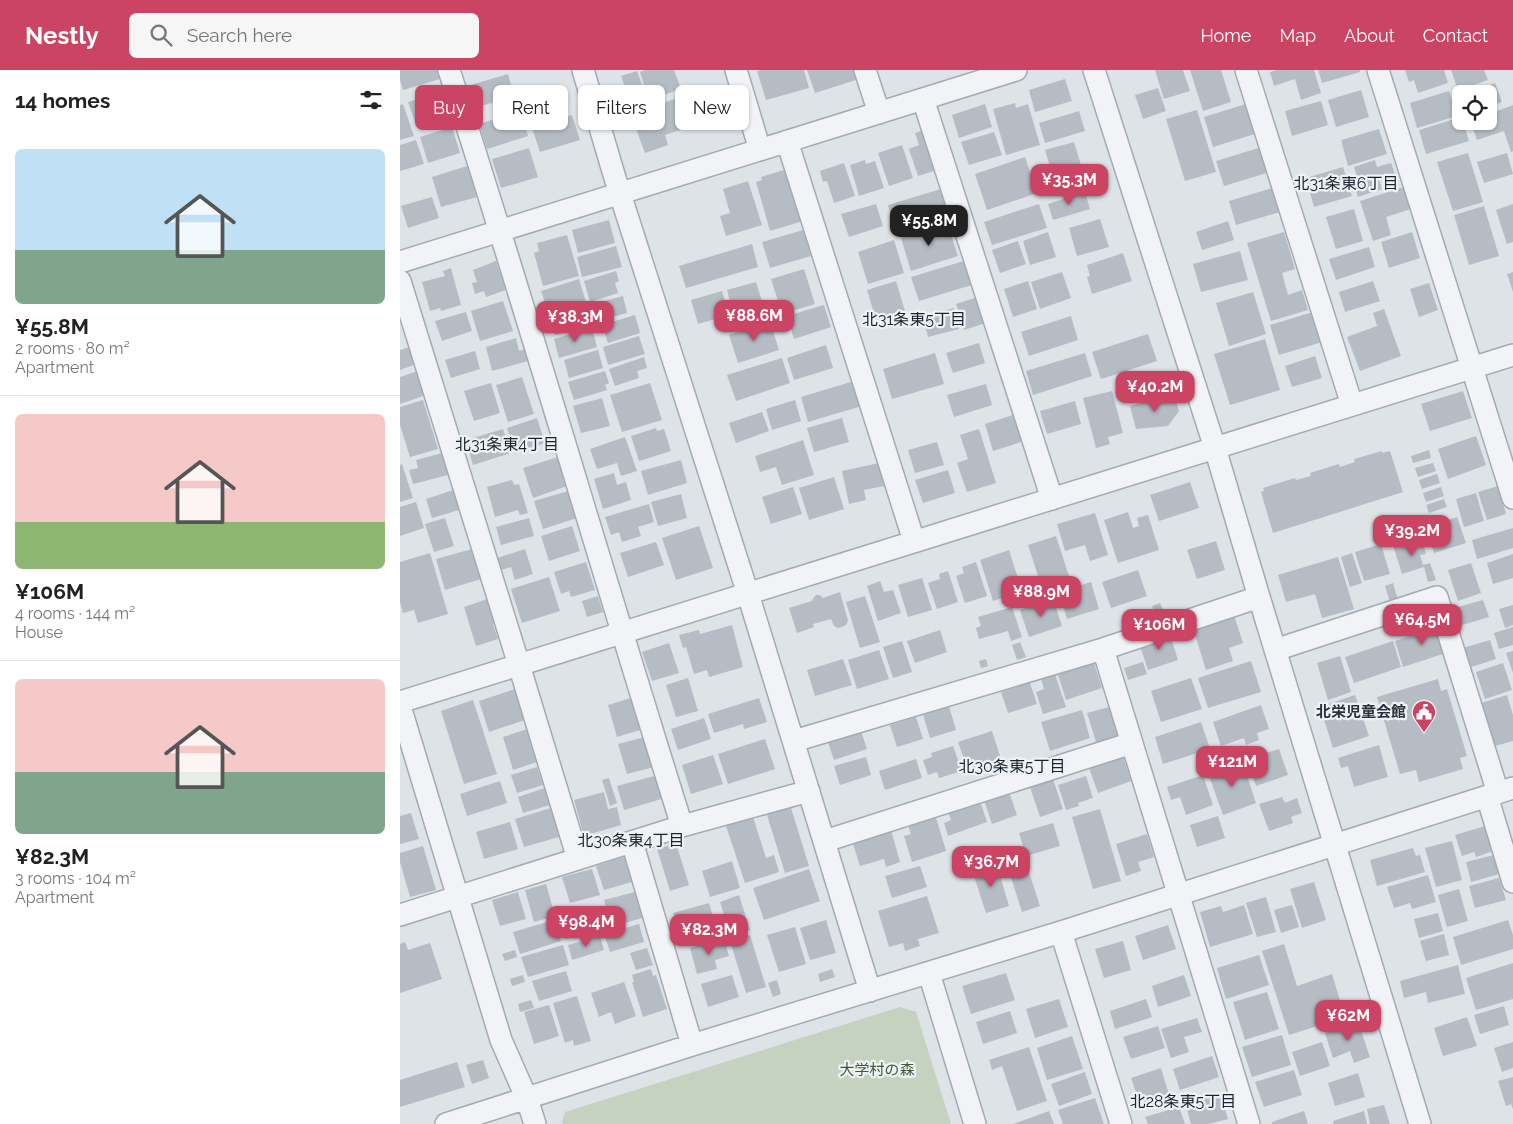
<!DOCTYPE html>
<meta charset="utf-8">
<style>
:root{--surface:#fff;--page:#f6f6f6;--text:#222;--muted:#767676;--line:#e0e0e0;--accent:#cc4463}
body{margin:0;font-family:Raleway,"Noto Sans JP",sans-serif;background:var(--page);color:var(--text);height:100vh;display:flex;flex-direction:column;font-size:19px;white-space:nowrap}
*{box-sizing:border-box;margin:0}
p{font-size:16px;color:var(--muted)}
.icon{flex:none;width:28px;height:28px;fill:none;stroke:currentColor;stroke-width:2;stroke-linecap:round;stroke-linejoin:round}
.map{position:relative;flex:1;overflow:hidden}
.drawer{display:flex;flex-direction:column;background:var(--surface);width:400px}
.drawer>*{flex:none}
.top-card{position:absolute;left:15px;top:15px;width:475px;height:45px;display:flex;gap:10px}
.fabs{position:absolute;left:1052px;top:15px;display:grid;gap:10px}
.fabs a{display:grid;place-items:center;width:45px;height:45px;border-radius:8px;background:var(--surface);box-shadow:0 1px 4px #0004;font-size:25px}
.price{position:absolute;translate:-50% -42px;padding:0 11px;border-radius:10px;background:var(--accent);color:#fff;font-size:16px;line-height:32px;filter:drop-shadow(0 1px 2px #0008)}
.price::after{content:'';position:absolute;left:50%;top:30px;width:15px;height:11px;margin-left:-8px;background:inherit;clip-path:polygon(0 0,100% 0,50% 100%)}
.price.on{background:#222;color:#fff}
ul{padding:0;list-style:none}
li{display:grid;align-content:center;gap:10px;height:265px;padding:0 15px}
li+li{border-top:1px solid var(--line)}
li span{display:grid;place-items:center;height:155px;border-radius:8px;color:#555}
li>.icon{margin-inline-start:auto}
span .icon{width:90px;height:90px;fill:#fffc;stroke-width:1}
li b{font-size:21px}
h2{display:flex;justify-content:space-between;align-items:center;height:60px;padding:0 15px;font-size:21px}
.tag{padding:0 18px;border-radius:8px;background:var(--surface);box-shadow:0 1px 4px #0004;font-size:18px;line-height:45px}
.tag.on{background:var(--accent);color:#fff}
header{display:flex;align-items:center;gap:30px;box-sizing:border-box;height:70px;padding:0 25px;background:var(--accent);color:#fff}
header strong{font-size:24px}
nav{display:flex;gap:28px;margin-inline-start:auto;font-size:18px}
.search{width:350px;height:45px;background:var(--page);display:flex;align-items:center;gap:12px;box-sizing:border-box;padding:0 18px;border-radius:8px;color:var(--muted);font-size:19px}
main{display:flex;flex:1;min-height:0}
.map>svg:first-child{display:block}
.green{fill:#c5d2c0}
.building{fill:#b6bcc4}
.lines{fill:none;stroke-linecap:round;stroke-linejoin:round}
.minor-casing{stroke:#a4aab2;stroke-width:24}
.minor{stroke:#f1f3f6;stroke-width:21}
.labels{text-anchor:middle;stroke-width:4.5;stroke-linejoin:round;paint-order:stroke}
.poi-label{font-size:15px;font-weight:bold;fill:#28323e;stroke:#eef2f5;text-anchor:end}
.park-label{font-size:15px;fill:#3f5a35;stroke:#eef2f5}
.neighbourhood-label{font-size:16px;fill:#1a232f;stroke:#eef2f5}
</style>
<header>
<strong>Nestly</strong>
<div class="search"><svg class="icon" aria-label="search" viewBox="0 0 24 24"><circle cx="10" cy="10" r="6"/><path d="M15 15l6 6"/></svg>Search here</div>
<nav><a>Home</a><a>Map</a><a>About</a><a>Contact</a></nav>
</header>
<main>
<section class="drawer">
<h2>14 homes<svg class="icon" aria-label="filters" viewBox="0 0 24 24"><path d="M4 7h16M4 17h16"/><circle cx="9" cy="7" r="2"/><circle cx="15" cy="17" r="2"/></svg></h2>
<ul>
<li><span style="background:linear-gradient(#bfe0f5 65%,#7fa58c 0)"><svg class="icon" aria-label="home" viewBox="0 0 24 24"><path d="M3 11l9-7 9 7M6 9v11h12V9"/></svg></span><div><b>¥55.8M</b><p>2 rooms · 80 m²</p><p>Apartment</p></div></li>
<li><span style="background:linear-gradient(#f6c9c9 70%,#8fb573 0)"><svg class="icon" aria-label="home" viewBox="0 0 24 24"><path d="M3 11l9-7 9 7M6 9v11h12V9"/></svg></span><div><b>¥106M</b><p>4 rooms · 144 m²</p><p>House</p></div></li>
<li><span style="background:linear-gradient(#f6c9c9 60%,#7fa58c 0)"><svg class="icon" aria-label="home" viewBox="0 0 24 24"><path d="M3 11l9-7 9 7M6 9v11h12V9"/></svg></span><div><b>¥82.3M</b><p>3 rooms · 104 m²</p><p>Apartment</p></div></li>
</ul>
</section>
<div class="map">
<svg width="1113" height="1054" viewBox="0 0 1113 1054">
<rect width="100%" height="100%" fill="#dee3e8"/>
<path class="green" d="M500 937 516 942 551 1054H163L162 1052 165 1042Z"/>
<path class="building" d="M0 0H37L40 9 3 20 0 10Z
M245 0H274L281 19 249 30 240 2Z
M361 0H404L409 18 366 30 357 1Z
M407 0H456L459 9 415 23Z
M755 0H783L790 21 764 29Z
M790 0H821L831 32 803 41Z
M877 0H914L921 23 901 30 895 9 874 16 870 2Z
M918 0H960V2L922 13Z
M1005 0H1044L1048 13 1018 23 1014 10 1009 12Z
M1051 0H1084L1088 10 1058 20Z
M237 1 248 32 232 38 221 6Z
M108 4 114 26 78 37 71 15Z
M665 9 672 31 635 42 629 20Z
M1095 13 1102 32 1089 37V24H1065Z
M758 18 766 41 743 49 735 25Z
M961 20 969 47 936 57 928 30Z
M1049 21 1057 46 1017 58 1010 33Z
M38 23 47 50 32 54 31 51 16 55 8 32Z
M282 26 292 56 265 65 268 75 245 83 231 45Z
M921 31 928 55 892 66 885 41Z
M615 33 616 38 628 34 640 75 606 85 593 39Z
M849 33 858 63 813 77 804 47Z
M3 34 14 66 0 70V35Z
M585 34 592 57 559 68 552 45Z
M1113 35V81L1111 82 1104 61 1077 70 1070 51H1089V44Z
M797 40 816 102 785 111 766 49Z
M120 41 128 66 87 79 79 54Z
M679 41 685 61 645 73 639 53Z
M151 43 153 51 172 45 180 70 140 82 129 49Z
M1061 47V51H1063L1069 71 1026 84 1019 60Z
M52 57 60 83 28 93 20 67Z
M527 59 540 99 518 106 509 79 519 75 515 63Z
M979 59 987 84 948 96 941 70Z
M594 62 602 85 569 95 561 72Z
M16 70 24 94 0 101V75Z
M674 72 681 95 652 103 645 80Z
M502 75 513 108 489 116 478 83Z
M862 77 870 102 824 116 816 91Z
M129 78 138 107 101 118 92 89Z
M1068 83 1083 132 1053 141 1037 92Z
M1107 83 1113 104 1084 113 1077 92Z
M625 87 637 123 587 140 575 104Z
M465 90 466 94 475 91 484 118 459 126 450 95Z
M975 90 977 97 991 93 995 104 979 109 982 119 958 127 953 112 958 111 954 97Z
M444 93 455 126 434 133 427 111 423 112 420 101Z
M67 96 77 127 41 137 32 107Z
M943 97 952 126 914 137 906 108Z
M387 99 403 151 370 161 356 112 362 110 361 107Z
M348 111 362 155 326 166 320 146 330 143 323 119Z
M1004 117 1011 139 986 147 991 165 973 171 960 131Z
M544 118 553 146 540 150 538 144 494 157 488 135Z
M872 118 880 142 836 155 829 131Z
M685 122 690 139 653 150 648 134Z
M32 127 39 148 8 158 1 136Z
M476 134 483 156 449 167 441 144Z
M639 134 647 158 592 175 584 152Z
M1113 134V172L1107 174 1096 140Z
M1084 136 1099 186 1069 195 1054 145Z
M954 139 963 171 936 179 926 147Z
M700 149 709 177 677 186 669 158Z
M209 150 215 173 178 183 172 160Z
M828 151 834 170 802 180 796 162Z
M547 153 558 186 511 201 501 168Z
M403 160 411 186 370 198 362 172Z
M648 162 656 187 630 195 623 171Z
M884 162 895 199 882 203 888 225 902 220 908 240 871 251 847 173Z
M1012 162 1020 188 989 198 981 172Z
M167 165 179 206 143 216 134 183 139 181 137 173Z
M494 170 504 203 468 214 458 182Z
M618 171 626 194 600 203 592 180Z
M352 174 358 197 286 218 279 196Z
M216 176 222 197 182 207 177 187Z
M969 177 975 197 936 210 929 189Z
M840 181 848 210 801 222 793 194Z
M723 183 732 211 692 224 687 207 690 206 687 195Z
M567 190 575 214 519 231 511 207Z
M96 191 106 220 86 227 84 221 75 224 72 213 77 212 73 200Z
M51 198 61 235 41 241 40 238 30 241 22 212 45 206 43 201Z
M404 199 415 234 382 244 371 209Z
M216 201 219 211 215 213 218 223 190 232 184 211Z
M662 202 671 228 640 239 631 212Z
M1113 202V222L1107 204Z
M179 209 186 232 149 244 141 221Z
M496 211 505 241 476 250 467 220Z
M628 211 637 239 613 247 604 219Z
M973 211 980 231 945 242 939 222Z
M356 212 363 235 333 243 327 220Z
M1029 213 1038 240 1019 247 1010 219Z
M322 221 329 245 298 254 291 230Z
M853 222 866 264 829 276 816 233Z
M223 226 227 243 194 252 189 235Z
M581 226 589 252 564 260 556 234Z
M103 231 113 261 80 271 71 241Z
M424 235 431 257 394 269 387 246Z
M185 236 190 255 155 265 150 246Z
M554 238 559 259 528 267 523 246Z
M984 239 1001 286 960 301 947 267 977 256 973 243Z
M66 242 72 261 42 271 35 251Z
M913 242 922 272 879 285 870 255Z
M235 245 240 263 208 273 202 255Z
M671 246 678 270 629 286 621 262Z
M370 252 379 280 338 293 329 265Z
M192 258 197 277 159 288 154 269Z
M748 264 757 291 701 309 692 282Z
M239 266 245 284 208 295 203 277Z
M116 268 119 281 125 279 128 291 92 301 86 277Z
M865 269 880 320 830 335 814 284Z
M579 273 585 293 553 303 546 283Z
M426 275 433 298 394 310 387 288Z
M13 276 19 293 0 300V280Z
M198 280 203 298 169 308 164 290Z
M75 281 80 299 51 308 45 290Z
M535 283 544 314 492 329 483 299Z
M685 283 692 306 633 325 626 301Z
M915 286 922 308 892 317 885 296Z
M244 287 247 298 237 301 239 308 215 316 209 299Z
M382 288 390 313 336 331 327 305Z
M21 300 29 324 0 334V307Z
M205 301 209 313 205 315 207 320 174 330 168 312Z
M122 307 134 344 108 352 96 315Z
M454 311 462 336 408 352 401 327Z
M91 313 100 343 74 351 64 321Z
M250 313 262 350 222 362 210 325Z
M586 314 592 335 554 347 547 325Z
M712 321 723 363 708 367 710 374 696 378 683 328Z
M1063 321 1072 348 1030 361 1021 334Z
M774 324 779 341 768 356 736 359 730 336Z
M202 328 210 356 181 363 173 336Z
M23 330 38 379 10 387 0 355V337Z
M395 330 401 351 372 360 366 339Z
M675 331 681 354 647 364 640 341Z
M362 342 369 361 336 373 329 353Z
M616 344 624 371 593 381 585 354Z
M137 348 145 373 115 383 107 358Z
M442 348 449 372 414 382 407 358Z
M256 358 257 361 264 359 271 381 239 391 231 366Z
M103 359 111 383 73 395 68 378 73 377 70 369Z
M579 359 596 413 567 422 557 393 568 389 560 365Z
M1076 366 1086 395 1048 409 1038 379Z
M225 367 237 401 221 406 217 393 197 399 190 379Z
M403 370 414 405 382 415 376 397 360 402 355 386Z
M537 372 544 395 515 403 508 380Z
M1029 380 1031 388 1013 393 1011 386Z
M982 381V383L990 381 1003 422 873 463 861 422 864 421 863 418 895 408 896 410 911 406 910 403 939 394 940 397 955 392 954 389Z
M42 383 48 405 13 414 9 400 18 398 16 390Z
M158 387 167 416 133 428 123 398Z
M281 390 287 413 248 425 241 401Z
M479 393 484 416 464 420 466 430 449 434 442 401Z
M1033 393 1036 401 1018 407 1015 398Z
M2 394 13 428 0 432V395Z
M548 400 555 423 523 433 515 410Z
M214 403 217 415 226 412 231 430 203 439 194 409Z
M1037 404 1040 413 1022 419 1019 410Z
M434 407 444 439 409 450 399 418Z
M112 410 114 415 119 414 128 443 120 445 118 440 95 447 87 417Z
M790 412 799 438 759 451 750 425Z
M1098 416 1106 444 1087 450 1078 422Z
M393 417 402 444 371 454 362 427Z
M1041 417 1044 426 1026 432 1023 423Z
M53 420 59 440 32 448 26 429Z
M168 421 177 448 143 459 134 431Z
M1076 423 1084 451 1064 457 1056 429Z
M281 424 287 448 258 456 251 432Z
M1044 429 1047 437 1029 443 1026 435Z
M16 432 24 458 0 466V437Z
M249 434 254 452 238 457 241 466 222 472 219 462 211 465 205 447Z
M728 442 733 458 739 456 737 448 748 445 759 480 718 493 704 450Z
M695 443 708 485 690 491 685 475 665 481 657 454Z
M1057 447 1066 473 1034 483 1026 457Z
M45 448 54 476 34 482 25 454Z
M129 448 134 466 101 475 96 457Z
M172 456 180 481 149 491 141 466Z
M299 456 313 498 276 510 262 468Z
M1113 458V478L1077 489 1072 470Z
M1014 465 1017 476 1023 473 1026 484 1020 485 1023 495 1030 493 1036 510 1028 512 1024 497 1002 504 992 472Z
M656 466 669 506 641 515 628 475Z
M816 471 825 500 797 509 787 480Z
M256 472 264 495 228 507 220 483Z
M981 474 990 504 964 511 955 482Z
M72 479 81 509 45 520 36 489Z
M125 479 133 504 115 510 111 497 101 500 97 488Z
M609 480 622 521 593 531 580 490Z
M30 483 48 544 18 553 14 540 3 543 0 532V492Z
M952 483 962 513 950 517 941 487Z
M1113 484V508L1093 514 1087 493Z
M938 487 954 539 922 548 915 524 886 532 878 505Z
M186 492 195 520 171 527 169 521 161 524 154 502Z
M576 492 587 526 565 533 556 506 564 503 562 497Z
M1071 493 1081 523 1058 531 1048 500Z
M738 500 747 526 711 538 702 512Z
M548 501 558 532 537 539 528 513 540 509 539 504Z
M149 507 160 541 122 553 111 519Z
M522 508 532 540 508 547 498 515Z
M480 511 484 522 493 520 501 543 478 551 467 516Z
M691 512 699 539 667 549 659 522Z
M993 513 998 530 990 532 985 516Z
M440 522 447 547 448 551 446 555 442 557 438 558 434 556 431 549 413 554 414 557 397 563 389 538 412 531 414 527 416 525H420L423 528Z
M198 526 203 542 187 547 182 531Z
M465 526 480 572 460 578 446 532Z
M90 528 97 553 93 554 98 569 76 576 64 537Z
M653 529 662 556 629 567 620 540Z
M1083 530 1089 547 1059 556 1054 538Z
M760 533 764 542 755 545 752 536Z
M1113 535V555L1105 558 1099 539Z
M612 537 622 567 611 571 608 561 579 569 576 558 581 556 578 547Z
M833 542 843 573 829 578 833 591 806 600 792 555Z
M332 555 343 597 309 607 307 600 294 604 286 577 283 578 279 565 299 560 300 564Z
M1041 556 1049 582 1003 597 995 571Z
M1113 557V575L1099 579 1094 563Z
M540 560 547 582 515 593 507 571Z
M769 562 778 590 748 600 739 573Z
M1090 570 1096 589 1068 598 1063 578Z
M502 571 512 602 493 608 483 577Z
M993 571 1001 597 954 613 945 587Z
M620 572 626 587 617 590 612 575Z
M269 573 279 603 252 611 242 582Z
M479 580 489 609 457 619 448 590Z
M1113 581V603L1106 583Z
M940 586 951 622 928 630 917 593Z
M443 589 452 615 415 626 407 600Z
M586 589 588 596 581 598 579 591Z
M851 591 861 622 808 638 798 608Z
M743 592 747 604 728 610 724 598Z
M694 593 702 618 666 630 658 605Z
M1103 593 1112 620 1085 629 1076 602Z
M655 604 666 637 643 644 636 622 644 619 641 609Z
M288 608 298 641 276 647 266 615Z
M791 608 802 639 761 652 751 621Z
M1038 609 1041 621 1047 619 1067 686 1060 688 1063 699 1019 712 1016 700 1000 704 977 627Z
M630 613 637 634 608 643 601 622Z
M115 619 125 650 89 662 79 631Z
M955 625 969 666 933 678 920 637Z
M1107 625 1113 645V671L1095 676 1081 633Z
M234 627 244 659 217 667 208 635Z
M359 628 367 652 344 659 343 654 314 663 308 644Z
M73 630 97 704 64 714 41 641Z
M548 633 556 660 530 668 522 641Z
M861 635 869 659 857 663 859 670 846 675 844 668 821 676 813 652Z
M709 637 718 666 696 672 687 643Z
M682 640 690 668 650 681 641 652Z
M516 647 523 669 497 677 490 655Z
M304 648 311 669 278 680 271 659Z
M801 652 810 679 763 694 755 667Z
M460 658 467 679 434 690 427 669Z
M127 659 137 692 113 700 103 667Z
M592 661 601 689 568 700 558 672Z
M245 667 254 697 227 704 218 674Z
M365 669 375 699 328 714 318 684Z
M979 675 988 707 954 717 948 696 941 698 938 688Z
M553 676 562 701 539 708 537 702 528 705 523 690 532 687 531 683Z
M879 679 888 705 856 716 846 689Z
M313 685 323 714 291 724 282 695Z
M723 686 731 711 698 723 689 698Z
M466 687 471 705 440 715 434 696Z
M516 689 522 708 485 720 479 701Z
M842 691 856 733 823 745 808 703Z
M137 697 143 715 117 723 111 705Z
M258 705 265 728 224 740 217 716Z
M803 705 813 735 786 745 780 727 771 730 767 717Z
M686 706 693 728 678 733 679 736 666 740 658 715Z
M209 708 217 733 210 736 202 710Z
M653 709 663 739 640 747 630 717Z
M100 711 107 733 67 746 60 724Z
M145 718 150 735 123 743 118 727Z
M204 722 208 739 217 737 221 755 184 766 174 730Z
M609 722 617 745 592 754 584 730Z
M882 727 885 733 897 728 902 743 891 747 893 753 869 761 859 734Z
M580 731 587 752 548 766 544 753 551 750 548 742Z
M151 738 159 767 124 777 115 749Z
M391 738 409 796 385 803 367 745Z
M700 739 721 811 693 819 672 747Z
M11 743 19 769 0 774V746Z
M535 744 546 781 512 792 504 766 511 764 507 753Z
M818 746 825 768 797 777 790 755Z
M353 747 366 788 374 785 379 802 345 813 326 756Z
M110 752 118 779 84 789 76 762Z
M653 753 660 776 626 786 619 763Z
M1085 756 1093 781 1076 787 1074 782 1062 786 1055 765Z
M491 760 500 792 486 797 484 789 460 796 452 771Z
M747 764 754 787 738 792 741 801 726 806 716 774Z
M1052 771 1062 810 1036 817 1025 778Z
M276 773 289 815 270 821 257 779Z
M23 776 36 820 10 827 0 792V783Z
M1013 778 1016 786 1020 785 1025 802 977 816 970 790Z
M1094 785 1099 804 1071 812 1066 792Z
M224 787 232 812 204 820 196 796Z
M332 791 340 818 310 827 302 801Z
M596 792 609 836 586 843 572 800Z
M626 793 640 836 622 842 608 798Z
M520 796 527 817 492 828 485 806Z
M192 799 200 825 170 833 162 807Z
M409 799 420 831 364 850 353 818Z
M1028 805 1036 832 1012 839 1010 833 994 838 987 817Z
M1099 808 1106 830 1075 838 1069 816Z
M914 812 926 850 902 858 890 819Z
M146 814 155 846 134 852 125 820Z
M1059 819 1068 851 1047 857 1038 825Z
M118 822 126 849 100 856 92 830Z
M235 822 242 848 211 857 204 830Z
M339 825 350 860 331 866 320 832Z
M527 826 539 863 518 869 520 876 505 881 503 873 489 877 478 841Z
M866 827 876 862 857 867 846 833Z
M309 833 316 857 280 868 273 843Z
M844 835 853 864 810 877 800 842 821 836 823 842Z
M892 835 899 857 881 863 874 840Z
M190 837 197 861 166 869 159 846Z
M1038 843 1043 861 1019 868 1014 849Z
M154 850 161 871 120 884 113 862Z
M426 850 436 883 410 890 400 858Z
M1108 850 1113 865V879L1061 895 1053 867Z
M239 854 244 872 210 882 204 864Z
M768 855 776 879 743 890 735 866Z
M395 857 406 894 379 902 367 865Z
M1044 864 1049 885 1026 891 1020 871Z
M350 865 366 917 346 923 330 871Z
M200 866 204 880 172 890 168 875Z
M324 869 329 886 315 890 317 899 297 904 290 878Z
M723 871 731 900 704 908 695 879Z
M5 872 8 880 30 873 42 909 0 923V874Z
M884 874 897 916 932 904 945 947 889 965 862 881Z
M163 875 169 895 128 907 121 887Z
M247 878 253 895 236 900 230 883Z
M115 880 117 887 105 891 102 884Z
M859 885 869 915 826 929 817 898Z
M1113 893V929L1076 940 1066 908Z
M1058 895 1065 924 1028 933 1026 922 1004 928 1000 911Z
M251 899 253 906 256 905 267 939 243 947 232 912H234L232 905Z
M432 899 435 907 420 912 418 904Z
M166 901 172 921 139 931 132 911Z
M606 903 615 930 571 944 562 916Z
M123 905 125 912 112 916 110 909Z
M332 905 339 927 308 937 301 914Z
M784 905 791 926 758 937 752 916Z
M377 910 381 924 373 927 368 913Z
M224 912 236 946 215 954 211 942 199 947 191 923Z
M867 922 879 959 845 970 833 932Z
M177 926 191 971 174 976 173 970 165 973 153 933Z
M659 929 668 957 635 968 626 939Z
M746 929 752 947 715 959 710 941Z
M131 930 134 938 120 942 118 934Z
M149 935 159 966 134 974 124 942Z
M1104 936 1109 955 1080 964 1074 945Z
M610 941 617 963 583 974 576 952Z
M1067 947 1077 976 1043 986 1034 958Z
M797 948 802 962 784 967 789 982 771 988 761 959Z
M958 952 970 987 954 993 950 981 933 988 925 963Z
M758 956 765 978 731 989 723 967Z
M882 965 891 995 852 1007 842 977Z
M672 966 683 999 647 1010 637 978Z
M922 972 930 996 900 1006 892 982Z
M1113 972V998L1102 1002 1094 978Z
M629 977 647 1031 617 1041 602 996 592 1000 589 990Z
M812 986 819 1007 780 1020 773 999Z
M83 990 89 1008 72 1014 66 995Z
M57 992 65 1017 0 1037V1010Z
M761 998 770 1028 741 1037 731 1008Z
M894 1000 902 1025 864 1037 855 1012Z
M685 1002 692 1024 659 1036 651 1014Z
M958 1003 965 1027 935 1036 928 1013Z
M1113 1007V1039L1111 1034 1106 1036 1098 1011Z
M820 1023 828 1049 809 1054H791L785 1033Z
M695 1028 704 1054H663L658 1040Z
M984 1035 990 1054H970L967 1039Z
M779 1037 785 1054H748L745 1047Z
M649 1041 654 1054H613Z
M904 1041 908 1054H872V1052Z
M964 1041 967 1054H934L933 1051Z"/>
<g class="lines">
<g class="minor-casing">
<path id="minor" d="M49 0C130 251 203 505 282 756
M183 0 215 108 348 524 470 921
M336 0 360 80
M465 0 479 43
M694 0 815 378 859 527 1020 1054
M846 0 952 335
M978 0 1113 428
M523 29 652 429
M387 71 514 471
M0 192 616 0
M0 211 119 595 178 789
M703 579 849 1054
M875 580 1037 527 1098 723
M0 632 1113 285
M0 636 101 970 127 1029 135 1054
M394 671 703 579 859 527
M1087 726 1113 812
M425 771 732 673
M232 772 292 975
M0 845 282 756 409 721
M661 862 721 1054
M529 903 575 1054
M46 1054 292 975 661 862 1113 718"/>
</g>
<use href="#minor" class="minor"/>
</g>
<defs>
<g id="civic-pin" transform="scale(1.25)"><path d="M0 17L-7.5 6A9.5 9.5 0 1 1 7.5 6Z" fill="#cc4463" stroke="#eef2f5"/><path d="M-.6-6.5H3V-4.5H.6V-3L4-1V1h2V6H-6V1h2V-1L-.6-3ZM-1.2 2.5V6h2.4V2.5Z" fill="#fff"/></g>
</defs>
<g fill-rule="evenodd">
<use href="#civic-pin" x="1024" y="642"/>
</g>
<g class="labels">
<g class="poi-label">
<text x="1006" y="647">北栄児童会館</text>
</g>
<g class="park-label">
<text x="477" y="1005">大学村の森</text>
</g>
<g class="neighbourhood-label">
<text x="946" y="119">北31条東6丁目</text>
<text x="514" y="255">北31条東5丁目</text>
<text x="107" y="380">北31条東4丁目</text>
<text x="612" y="702">北30条東5丁目</text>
<text x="231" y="776">北30条東4丁目</text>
<text x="783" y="1037">北28条東5丁目</text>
</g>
</g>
</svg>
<div class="fabs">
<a><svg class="icon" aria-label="locate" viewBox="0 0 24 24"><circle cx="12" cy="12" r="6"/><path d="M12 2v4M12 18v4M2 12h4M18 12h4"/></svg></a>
</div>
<b class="price" style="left:669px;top:136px">¥35.3M</b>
<b class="price on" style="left:529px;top:177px">¥55.8M</b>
<b class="price" style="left:354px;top:272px">¥88.6M</b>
<b class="price" style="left:175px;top:273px">¥38.3M</b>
<b class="price" style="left:755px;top:343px">¥40.2M</b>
<b class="price" style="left:1012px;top:487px">¥39.2M</b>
<b class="price" style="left:641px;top:548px">¥88.9M</b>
<b class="price" style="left:1022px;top:576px">¥64.5M</b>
<b class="price" style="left:759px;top:581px">¥106M</b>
<b class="price" style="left:832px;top:718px">¥121M</b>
<b class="price" style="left:591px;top:818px">¥36.7M</b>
<b class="price" style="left:186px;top:878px">¥98.4M</b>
<b class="price" style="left:309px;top:886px">¥82.3M</b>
<b class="price" style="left:948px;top:972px">¥62M</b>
<div class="top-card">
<a class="tag on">Buy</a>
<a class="tag">Rent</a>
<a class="tag">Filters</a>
<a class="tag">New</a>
</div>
</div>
</main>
